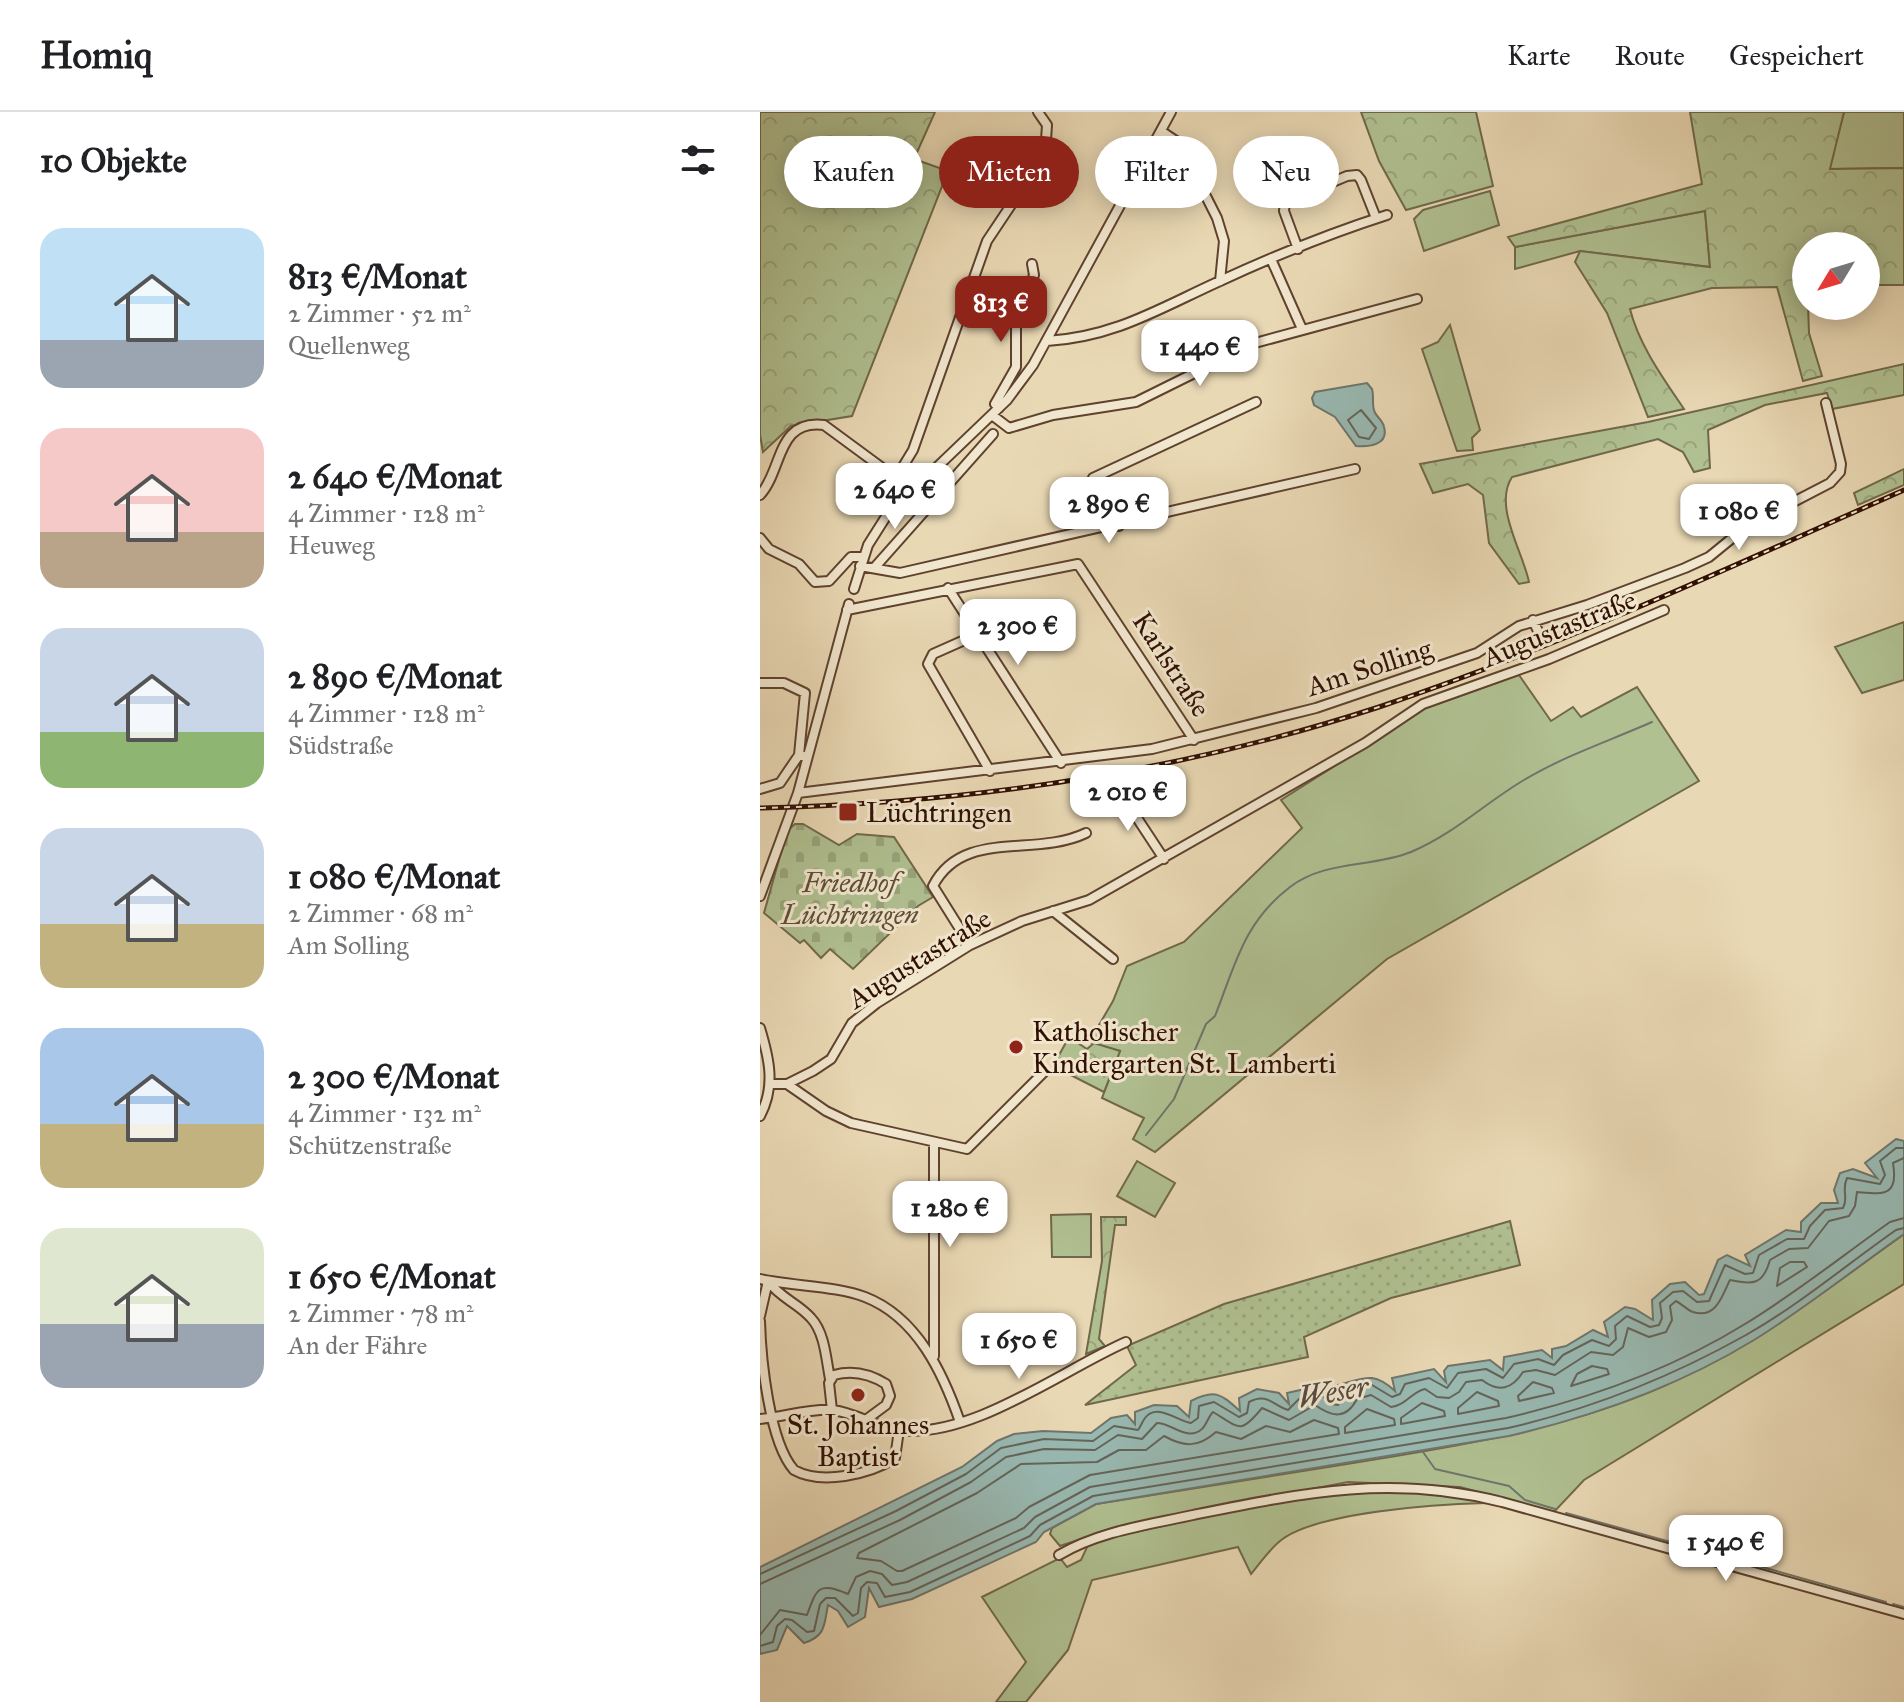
<!DOCTYPE html>
<html lang="de">
<meta charset="utf-8">
<style>
:root{--surface:#fff;--page:#f2f2f2;--text:#202124;--muted:#757577;--line:#e0e0e0;--accent:#8f2418}
body{margin:0;font-family:"IM FELL Great Primer",serif;background:var(--page);color:var(--text);height:100vh;display:flex;flex-direction:column;font-size:30px;white-space:nowrap}
*{box-sizing:border-box;margin:0}
p{font-size:26px;color:var(--muted)}
.icon{flex:none;width:44px;height:44px;fill:none;stroke:currentColor;stroke-width:2;stroke-linecap:round;stroke-linejoin:round}
.map{position:relative;flex:1;overflow:hidden}
.panel{display:flex;flex-direction:column;background:var(--surface);width:760px}
.panel>*{flex:none}
.hud{position:absolute;left:24px;top:24px;width:760px;height:72px;display:flex;gap:16px}
.needle{width:52px;rotate:232deg}
.buttons{position:absolute;left:1032px;top:120px;display:grid;gap:16px}
.buttons a{display:grid;place-items:center;width:88px;height:88px;border-radius:50%;background:var(--surface);box-shadow:0 4px 20px #0003;font-size:40px}
.price{position:absolute;translate:-50% -68px;padding:0 18px;border-radius:16px;background:#fff;color:#222;font-size:26px;line-height:52px;filter:drop-shadow(0 2px 4px #0008)}
.price::after{content:'';position:absolute;left:50%;top:48px;width:24px;height:18px;margin-left:-12px;background:inherit;clip-path:polygon(0 0,100% 0,50% 100%)}
.price.selected{background:var(--accent);color:#fff}
ul{padding:0;list-style:none}
li{display:flex;align-items:center;gap:24px;height:200px;padding:0 40px}
li span{display:grid;place-items:center;flex:none;width:224px;height:160px;border-radius:24px;color:#555}
li>.icon{margin-inline-start:auto}
span .icon{width:96px;height:96px;fill:#fffc;stroke-width:1}
li b{font-size:34px}
h2{display:flex;justify-content:space-between;align-items:center;height:96px;padding:0 40px;font-size:34px}
.pill{padding:0 28px;border-radius:36px;background:var(--surface);box-shadow:0 4px 20px #0003;font-size:28px;line-height:72px}
.pill.selected{background:var(--accent);color:#fff}
header{display:flex;align-items:center;gap:48px;box-sizing:border-box;height:112px;padding:0 40px;background:var(--surface);border-bottom:2px solid var(--line)}
header strong{font-size:38px}
nav{display:flex;gap:44px;margin-inline-start:auto;font-size:28px}
main{display:flex;flex:1;min-height:0}
.map>svg:first-child{display:block}
.grass{fill:#b0c091;stroke:#70684a;stroke-width:2}
.forest{fill:url(#forest-crowns);stroke:#70684a;stroke-width:2}
.cemetery{fill:url(#cemetery-stones);stroke:#70684a;stroke-width:2}
.garden{fill:url(#garden-dots);stroke:#70684a;stroke-width:2}
.water{fill:#98b9b2;stroke:#6f756c;stroke-width:2}
.lines{fill:none;stroke-linecap:round;stroke-linejoin:round}
.shore{stroke:#64645a;stroke-width:2}
.stream{stroke:#6f756c;stroke-width:2}
.minor-casing{stroke:#5f422e;stroke-width:12}
.minor{stroke:#f1e6ce;stroke-width:8}
.rail-casing{stroke:#311002;stroke-width:5}
.rail{stroke:#f1e6ce;stroke-width:2;stroke-dasharray:6;stroke-linecap:butt}
.poi-dot{fill:#8f2418;stroke:#f1e6ce;stroke-width:3}
.labels{text-anchor:middle;stroke-width:6;stroke-linejoin:round;paint-order:stroke}
.street-label{font-size:28px;fill:#311002;stroke:#f1e6ce}
.poi-label{font-size:28px;fill:#311002;stroke:#f1e6ce;text-anchor:start}
.park-label{font-size:28px;font-style:italic;fill:#5d4e34;stroke:#f1e6ce}
.water-label{font-size:30px;font-style:italic;fill:#554b40;stroke:#f1e6ce}
</style>
<header>
<strong>Homiq</strong>
<nav><a>Karte</a><a>Route</a><a>Gespeichert</a></nav>
</header>
<main>
<section class="panel">
<h2>10 Objekte<svg class="icon" aria-label="filters" viewBox="0 0 24 24"><path d="M4 7h16M4 17h16"/><circle cx="9" cy="7" r="2"/><circle cx="15" cy="17" r="2"/></svg></h2>
<ul>
<li><span style="background:linear-gradient(#bfe0f5 70%,#9aa5b1 0)"><svg class="icon" aria-label="home" viewBox="0 0 24 24"><path d="M3 11l9-7 9 7M6 9v11h12V9"/></svg></span><div><b>813 €/Monat</b><p>2 Zimmer · 52 m²</p><p>Quellenweg</p></div></li>
<li><span style="background:linear-gradient(#f6c9c9 65%,#b9a48a 0)"><svg class="icon" aria-label="home" viewBox="0 0 24 24"><path d="M3 11l9-7 9 7M6 9v11h12V9"/></svg></span><div><b>2 640 €/Monat</b><p>4 Zimmer · 128 m²</p><p>Heuweg</p></div></li>
<li><span style="background:linear-gradient(#c9d6e8 65%,#8fb573 0)"><svg class="icon" aria-label="home" viewBox="0 0 24 24"><path d="M3 11l9-7 9 7M6 9v11h12V9"/></svg></span><div><b>2 890 €/Monat</b><p>4 Zimmer · 128 m²</p><p>Südstraße</p></div></li>
<li><span style="background:linear-gradient(#c9d6e8 60%,#c2b280 0)"><svg class="icon" aria-label="home" viewBox="0 0 24 24"><path d="M3 11l9-7 9 7M6 9v11h12V9"/></svg></span><div><b>1 080 €/Monat</b><p>2 Zimmer · 68 m²</p><p>Am Solling</p></div></li>
<li><span style="background:linear-gradient(#a9c7e8 60%,#c2b280 0)"><svg class="icon" aria-label="home" viewBox="0 0 24 24"><path d="M3 11l9-7 9 7M6 9v11h12V9"/></svg></span><div><b>2 300 €/Monat</b><p>4 Zimmer · 132 m²</p><p>Schützenstraße</p></div></li>
<li><span style="background:linear-gradient(#dfe7d0 60%,#9aa5b1 0)"><svg class="icon" aria-label="home" viewBox="0 0 24 24"><path d="M3 11l9-7 9 7M6 9v11h12V9"/></svg></span><div><b>1 650 €/Monat</b><p>2 Zimmer · 78 m²</p><p>An der Fähre</p></div></li>
</ul>
</section>
<div class="map">
<svg width="1144" height="1590" viewBox="0 0 1144 1590">
<defs>
<pattern id="forest-crowns" width="20" height="18" patternUnits="userSpaceOnUse" patternTransform="scale(2)"><rect width="20" height="18" fill="#b0c091"/><path d="M2 6a3 3 0 1 1 6 0M12 15a3 3 0 1 1 6 0" fill="none" stroke="#98a47b"/></pattern>
<pattern id="cemetery-stones" width="16" height="16" patternUnits="userSpaceOnUse" patternTransform="scale(2)"><rect width="16" height="16" fill="#b0c091"/><path d="M2 7V4a2 2 0 0 1 4 0v3zM10 15v-3a2 2 0 0 1 4 0v3z" fill="#98a47b"/></pattern>
<pattern id="garden-dots" width="8" height="8" patternUnits="userSpaceOnUse" patternTransform="scale(2)"><rect width="8" height="8" fill="#b0c091"/><path d="M2 2h.1M6 6h.1" fill="none" stroke="#98a47b" stroke-width="1.8" stroke-linecap="round"/></pattern>
</defs>
<rect width="100%" height="100%" fill="#e9d8b4"/>
<filter id="stains"><feTurbulence type="fractalNoise" baseFrequency=".0025" numOctaves="4"/><feColorMatrix values="0 0 0 0 .2 0 0 0 0 .09 0 0 0 0 .02 0 0 0 .5 -.17"/></filter>
<radialGradient id="worn" r=".72"><stop offset=".6" stop-color="#630" stop-opacity="0"/><stop offset="1" stop-color="#630" stop-opacity=".3"/></radialGradient>
<path class="grass" d="M1084 0H1144V56L1069 57Z
M730 79 739 113 664 139 654 107 663 98Z
M945 99 950 155 820 139 755 157V135Z
M690 213 720 318 712 326 713 338 697 339 662 237 678 230Z
M1144 510V568L1102 581 1075 535Z
M759 563 791 609 813 595 821 605 877 575 939 669 627 847 395 1040 373 1027 384 1006 342 986 360 939 329 930 353 889 367 854 424 830 542 716 521 688 666 596Z
M377 1049 415 1071 395 1105 357 1084Z
M331 1102V1145H292L291 1103Z
M1144 1122V1172L824 1368 794 1400 700 1375 588 1370 360 1414 300 1434 290 1422 292 1416 336 1392C420 1379 504 1366 587 1352 695 1335 803 1318 904 1274 992 1235 1067 1178 1144 1122Z
M589 1379 686 1382 726 1391C679 1392 555 1400 520 1429 509 1438 500 1451 491 1462L478 1435 332 1468 308 1538 266 1590H236L266 1550 222 1485 300 1446 307 1455 321 1448 328 1433 348 1426 471 1399Z"/>
<path class="forest" d="M0 0H175L154 47 188 59 92 304 31 314 3 340 0 323Z
M601 0H716L733 74 646 98 619 49Z
M930 0H1084L1070 57 1144 56V173H1106V134H1046L1049 221 1062 264 1043 269 1017 175 952 176 870 197C879 233 903 266 924 297L888 305 847 201 815 150 820 139 950 155 945 99 755 135 748 125 942 72Z
M1144 252V283L1072 297 1067 281 1005 293 948 318 950 356 934 360 923 340 898 327 752 365C733 394 763 440 769 470L759 472 729 431 723 383 708 372 673 381 660 352 888 310Z
M1144 357V373L1098 393 1094 381Z
M309 925 327 937 334 931 360 939 344 980 293 954Z
M341 1105H366V1113H355L339 1227 345 1234 326 1242 342 1149Z"/>
<path class="cemetery" d="M35 712H43L79 733 97 722 134 725 173 785 158 794 93 857 70 837 61 846 44 828 40 831 4 801 27 719Z"/>
<path class="garden" d="M750 1109 760 1153 631 1186 544 1225 548 1245 325 1293 376 1253 367 1234 464 1192Z"/>
<path class="water" d="M607 271 612 277C614 284 612 292 614 298 615 304 623 308 624 315 629 333 609 335 596 334L575 305 554 293 552 286 555 280Z
M1136 1027 1144 1029V1122C1094 1157 1046 1196 994 1228 919 1274 834 1304 749 1324L336 1392 284 1420 276 1430 152 1487 119 1495 109 1476 105 1505 88 1515 78 1499 68 1493C64 1513 66 1524 44 1531L27 1514 17 1538 0 1542V1455L202 1355 237 1329 254 1322 283 1319 331 1321 351 1306 367 1303 375 1312V1300L394 1293 417 1294 429 1305 431 1289C456 1276 462 1283 480 1299L479 1286 497 1277 519 1281 529 1292 527 1281 562 1273 576 1287 578 1273C605 1266 613 1259 635 1279L632 1266 674 1257 686 1270 684 1259 688 1254 730 1248 743 1258 744 1245 782 1238 792 1246V1237L806 1234 833 1218 848 1225 844 1210 865 1195 875 1197 893 1208 892 1188 910 1172 925 1170 939 1183 944 1182 958 1148 967 1143 990 1154 985 1143 1026 1118 1041 1120V1110L1061 1091H1078L1074 1078 1080 1061 1093 1057 1117 1066 1105 1051Z"/>
<g class="lines">
<path class="shore" d="M601 298 616 316 609 327 599 325 588 308Z
M1030 1150H1044L1047 1155 1017 1174 1020 1156Z
M832 1254 847 1257 849 1262 811 1274 817 1262Z
M773 1270 792 1276 794 1281 759 1289 758 1284Z
M717 1280 738 1289 739 1294 698 1302V1296Z
M662 1291 684 1299 685 1304 641 1312V1306Z
M607 1297 634 1307 635 1313 585 1321V1315Z
M554 1308 578 1316 579 1322 330 1363 269 1395 256 1406 142 1459H137L121 1449 97 1446 99 1441 217 1381 261 1352 337 1350 359 1338H386L404 1324C424 1335 438 1336 456 1320L481 1327 506 1314 530 1320Z
M0 1462 136 1399 206 1362 241 1336 284 1327 333 1329 354 1314 378 1318C381 1314 382 1310 385 1306 397 1290 419 1310 431 1311L438 1306 439 1294 454 1290 479 1305 487 1301 489 1290C508 1280 513 1294 528 1298L539 1287 560 1282 571 1292 578 1293 588 1279 612 1273 632 1285 640 1282 645 1272 669 1266 687 1276 698 1261 726 1257 743 1266 754 1252 778 1247 794 1253 803 1243 832 1228 849 1234 856 1227 855 1214 867 1204 890 1215 899 1213 902 1206 900 1191 913 1180 923 1179 937 1190 949 1189 965 1153 985 1162 993 1161 999 1143 1027 1127H1044L1050 1114 1065 1098 1083 1096C1089 1086 1081 1078 1087 1066L1120 1072 1125 1063 1120 1049 1136 1036H1144
M0 1472 140 1408 211 1370 246 1345 284 1337 335 1338 358 1323 382 1327 397 1311C412 1311 427 1330 442 1317 447 1312 448 1305 453 1300 480 1316 480 1323 502 1296L529 1308 555 1293C572 1305 586 1308 597 1287L611 1283 631 1295C647 1293 651 1280 665 1277L677 1285 689 1286 699 1280 706 1270 722 1268C739 1281 752 1277 763 1260L776 1258 795 1263 831 1240 853 1243 863 1235 868 1216 889 1225 906 1220 912 1208 910 1194 916 1189C922 1192 927 1198 933 1200 957 1207 962 1183 970 1168 993 1173 1003 1173 1010 1148L1029 1137 1048 1136 1069 1109 1089 1104 1095 1094 1097 1080C1122 1082 1139 1086 1133 1051L1144 1046
M0 1523 20 1498 47 1503C57 1475 59 1470 88 1482L96 1465 110 1459 122 1462 132 1473 147 1470 264 1416 275 1405 330 1375 746 1306C828 1287 912 1257 985 1212 1036 1181 1082 1144 1130 1110L1144 1106
M0 1534 13 1530 17 1514 25 1507 32 1508 47 1520 54 1519 60 1492 66 1486H75L93 1504 98 1501 101 1476 107 1470 117 1471 125 1485 150 1480 270 1424 280 1413 333 1384 748 1316C831 1297 911 1265 986 1223 1039 1193 1086 1153 1136 1118L1144 1116"/>
<path class="stream" d="M386 1023 414 987 446 912 455 904C475 854 483 811 530 775 565 748 611 756 651 740 694 722 725 691 764 668 804 644 849 629 892 610
M663 1340 675 1357 749 1374 765 1388 795 1397
M806 1401 972 1447
M981 1449 1126 1490
M1133 1492 1144 1495"/>
<g class="minor-casing">
<path id="minor" d="M401 19 419 31 457 106 464 129 460 169
M538 137 524 99 525 90 587 64 597 63 601 68 616 106
M511 147 542 217
M287 229C355 225 400 196 460 169 514 144 571 121 627 103
M239 296 235 292 256 255V213L274 163 272 152
M232 303 249 316 293 303 376 290 495 231 657 187
M136 366 153 338 227 129 277 54 286 28 287 13 278 0
M0 383C23 358 16 307 64 313L136 366 148 382
M359 414 356 403 331 371 333 366 496 290
M0 426 9 437 39 452 55 470 69 469 91 445H103
M100 454 140 461 595 357
M115 455 233 322
M188 476 301 651
M94 477 108 433 127 403 247 288 273 253 411 0
M87 498 318 452 434 628
M773 508 782 528
M218 522 173 542 168 552 230 659
M0 571H24L45 581 39 643
M0 677 20 671 39 643 43 644
M358 677 404 747
M38 681 392 637 556 596 717 541 759 514 827 493 925 456 949 445 987 414 1070 371 1080 360 1081 352 1066 291
M0 784 38 681 89 492
M293 799 353 847
M210 833 173 774C203 716 274 746 326 721
M0 916C9 946 16 974 0 1004
M10 972H27L53 959 71 947 92 911 117 891 210 833 262 809 329 788 605 631 663 592 789 547 904 498
M27 972 66 999 91 1011 207 1037 284 960
M0 1167C30 1174 78 1174 105 1185 157 1205 183 1261 200 1310
M8 1169C20 1186 38 1191 51 1206 65 1221 66 1247 70 1267
M0 1204 8 1169
M0 1209C1 1246 9 1330 34 1358 61 1373 109 1363 135 1346L139 1318
M174 1244V1030
M72 1298 69 1271 74 1263C92 1258 110 1262 126 1272L130 1284 126 1293 107 1307
M0 1307C23 1305 51 1296 73 1298 96 1301 116 1315 138 1318 210 1328 302 1258 366 1230
M299 1443C340 1419 388 1413 433 1403 542 1381 631 1362 742 1390L1144 1502"/>
</g>
<use href="#minor" class="minor"/>
<g class="rail-casing">
<path id="rail" d="M0 696C209 691 420 660 619 595 798 535 971 455 1144 378"/>
</g>
<use href="#rail" class="rail"/>
</g>
<g class="poi-dot">
<rect x="78" y="690" width="20" height="20" rx="4"/>
<circle cx="256" cy="935" r="8"/>
<circle cx="98" cy="1283" r="8"/>
</g>
<g class="labels">
<g class="street-label">
<text transform="translate(799 516) rotate(-22)" y="10">Augustastraße</text>
<text transform="translate(412 552) rotate(57)" y="10">Karlstraße</text>
<text transform="translate(609 555) rotate(-18)" y="10">Am Solling</text>
<text transform="translate(159 846) rotate(-32)" y="10">Augustastraße</text>
</g>
<g class="poi-label">
<text x="106" y="710">Lüchtringen</text>
<text x="272" y="929">Katholischer<tspan x="272" dy="32">Kindergarten St. Lamberti</tspan></text>
<text x="98" y="1322" text-anchor="middle">St. Johannes<tspan x="98" dy="32">Baptist</tspan></text>
</g>
<g class="park-label">
<text x="90" y="780">Friedhof<tspan x="90" dy="32">Lüchtringen</tspan></text>
</g>
<g class="water-label">
<text transform="translate(573 1280) rotate(-10)" y="10">Weser</text>
</g>
</g>
<rect width="100%" height="100%" filter="url(#stains)"/>
<rect width="100%" height="100%" fill="url(#worn)"/>
</svg>
<div class="buttons">
<a><svg class="needle" viewBox="-14 -14 28 28"><path d="M0-13l5 13h-10z" fill="#e53935"/><path d="M0 13l5-13h-10z" fill="#757577"/></svg></a>
</div>
<b class="price selected" style="left:241px;top:232px">813 €</b>
<b class="price" style="left:440px;top:276px">1 440 €</b>
<b class="price" style="left:135px;top:419px">2 640 €</b>
<b class="price" style="left:349px;top:433px">2 890 €</b>
<b class="price" style="left:979px;top:440px">1 080 €</b>
<b class="price" style="left:258px;top:555px">2 300 €</b>
<b class="price" style="left:368px;top:721px">2 010 €</b>
<b class="price" style="left:190px;top:1137px">1 280 €</b>
<b class="price" style="left:259px;top:1269px">1 650 €</b>
<b class="price" style="left:966px;top:1471px">1 540 €</b>
<div class="hud">
<a class="pill">Kaufen</a>
<a class="pill selected">Mieten</a>
<a class="pill">Filter</a>
<a class="pill">Neu</a>
</div>
</div>
</main>
